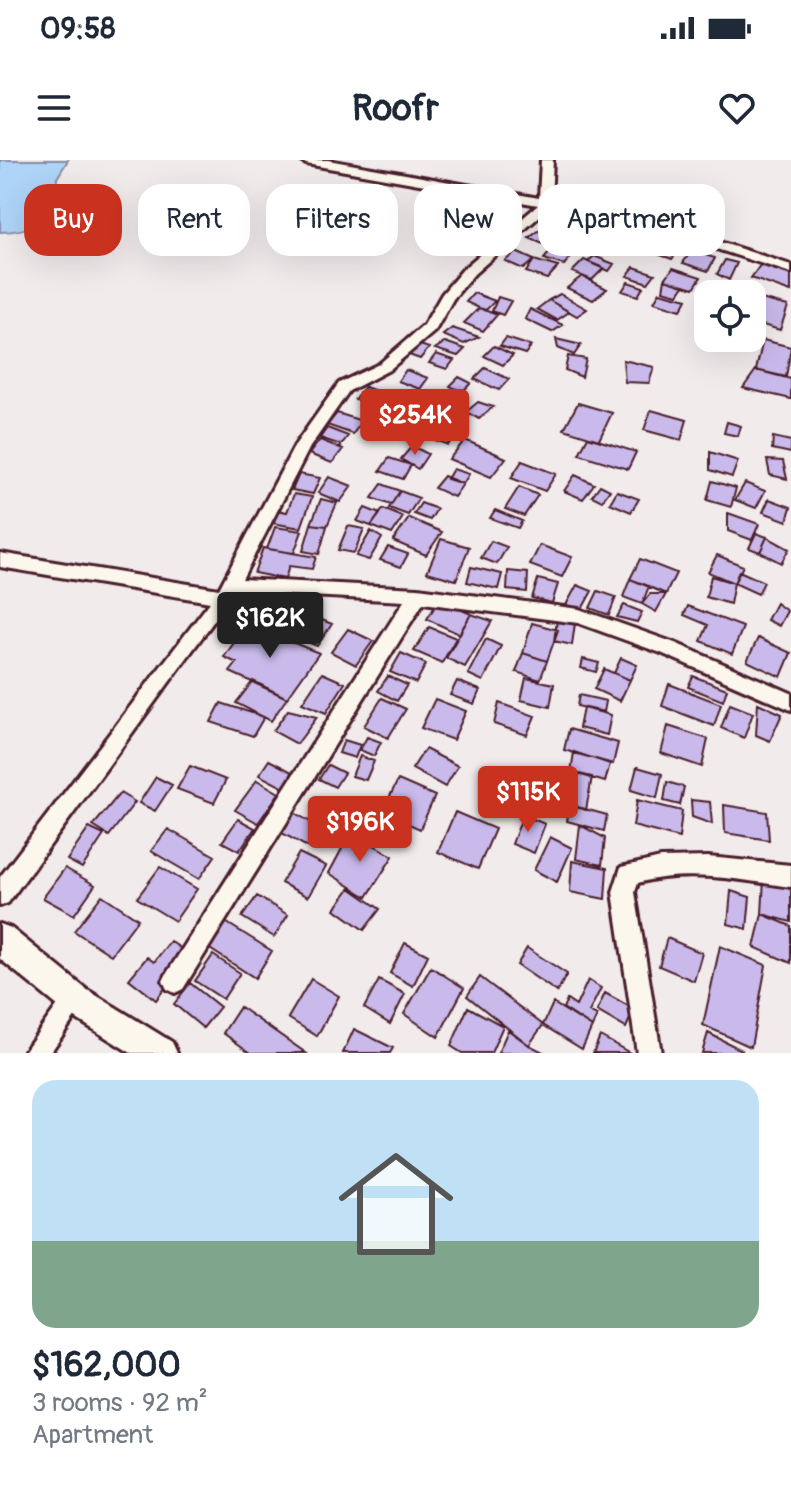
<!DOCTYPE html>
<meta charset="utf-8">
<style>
:root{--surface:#fff;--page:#f6f6f7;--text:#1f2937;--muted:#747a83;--line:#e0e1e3;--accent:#c8321e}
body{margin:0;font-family:Pangolin,sans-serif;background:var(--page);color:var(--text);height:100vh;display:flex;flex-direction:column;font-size:30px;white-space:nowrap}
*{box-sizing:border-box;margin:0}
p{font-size:26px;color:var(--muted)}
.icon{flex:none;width:44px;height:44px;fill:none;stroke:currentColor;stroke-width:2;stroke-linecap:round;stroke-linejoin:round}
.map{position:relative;height:893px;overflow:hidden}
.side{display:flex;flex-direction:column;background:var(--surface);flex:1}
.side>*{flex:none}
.guide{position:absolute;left:24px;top:24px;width:744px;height:72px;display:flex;gap:16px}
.fabs{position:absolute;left:694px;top:120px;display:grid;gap:16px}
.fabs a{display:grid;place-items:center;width:72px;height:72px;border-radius:16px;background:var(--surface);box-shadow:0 8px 32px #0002;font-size:40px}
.price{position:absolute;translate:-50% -68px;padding:0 18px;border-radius:8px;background:var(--accent);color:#fff;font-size:26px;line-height:52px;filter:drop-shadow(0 2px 4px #0008)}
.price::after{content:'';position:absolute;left:50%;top:48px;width:24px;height:18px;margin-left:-12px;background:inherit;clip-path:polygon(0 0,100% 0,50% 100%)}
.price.on{background:#222;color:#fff}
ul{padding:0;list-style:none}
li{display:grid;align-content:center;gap:16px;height:424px;padding:0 32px}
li+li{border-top:2px solid var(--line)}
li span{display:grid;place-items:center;height:248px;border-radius:24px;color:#555}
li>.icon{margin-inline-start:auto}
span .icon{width:144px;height:144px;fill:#fffc;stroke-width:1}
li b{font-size:34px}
.tag{padding:0 28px;border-radius:24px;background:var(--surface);box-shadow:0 8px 32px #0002;font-size:28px;line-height:72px}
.tag.on{background:var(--accent);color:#fff}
.status{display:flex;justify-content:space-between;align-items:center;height:56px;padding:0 40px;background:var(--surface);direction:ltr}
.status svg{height:22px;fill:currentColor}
header{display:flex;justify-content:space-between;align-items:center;height:104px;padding:0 32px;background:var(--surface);font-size:36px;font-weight:700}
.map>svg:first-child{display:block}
.water{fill:#aed4f8;stroke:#868ca6;stroke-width:2}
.building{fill:#c9baeb;stroke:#4a1f2b;stroke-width:2}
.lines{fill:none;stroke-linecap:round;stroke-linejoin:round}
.minor-casing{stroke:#4a1f2b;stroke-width:6}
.tertiary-casing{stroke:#4a1f2b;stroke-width:6}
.minor{fill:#fbf7ec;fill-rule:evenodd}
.tertiary{fill:#fbf7ec;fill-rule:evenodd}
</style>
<div class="status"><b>09:58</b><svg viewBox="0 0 49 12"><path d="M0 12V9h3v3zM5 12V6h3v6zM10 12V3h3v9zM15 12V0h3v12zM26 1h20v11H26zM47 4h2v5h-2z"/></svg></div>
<header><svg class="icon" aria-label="menu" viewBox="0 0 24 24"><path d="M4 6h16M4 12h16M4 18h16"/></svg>Roofr<svg class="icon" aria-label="heart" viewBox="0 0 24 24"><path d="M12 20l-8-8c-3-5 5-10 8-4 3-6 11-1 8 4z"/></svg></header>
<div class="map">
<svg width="791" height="893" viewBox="0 0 791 893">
<rect width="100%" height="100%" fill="#f1ebec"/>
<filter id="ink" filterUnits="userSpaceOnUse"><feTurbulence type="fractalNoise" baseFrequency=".0125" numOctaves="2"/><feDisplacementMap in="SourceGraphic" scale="16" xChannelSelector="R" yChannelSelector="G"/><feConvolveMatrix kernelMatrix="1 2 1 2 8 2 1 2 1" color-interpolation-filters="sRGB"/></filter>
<g filter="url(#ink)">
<path class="water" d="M0 0H68L57 18 56 35 78 32C58 57 32 72 0 72Z"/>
<path class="building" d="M623 68 643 72 641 80 620 76Z
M540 70 558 79 548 86 529 78Z
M656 73 670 77 666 82 681 87 672 99 643 89Z
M620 76 639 84 633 89 614 81Z
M553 88 573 94 564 105 544 99Z
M691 91 715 98 708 111 683 103Z
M516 92 534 100 523 109 505 101Z
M594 96 614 104 609 111 588 102Z
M534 100 558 107 547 119 526 112Z
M584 100 604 108 592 120 572 112Z
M725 100 737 103 729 120 717 114Z
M761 104 791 114V132L751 118Z
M634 107 655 114 648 123 627 116Z
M673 108 701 117 694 128 665 119Z
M582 116 607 129 593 140 567 128Z
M665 119 684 125 678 134 663 130Z
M628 122 643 127 638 136 622 131Z
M709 123 732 131 711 134 702 131Z
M660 132 687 139 681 150 654 142Z
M474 133 495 141 486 150 479 148 466 142Z
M560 134 587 149 577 156 549 140Z
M498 137 511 141 503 155 492 151Z
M761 139 788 146 780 170 752 162Z
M549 140 569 152 557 160 537 149Z
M479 148 497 155 483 171 464 163Z
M530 149 563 165 552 172 525 159Z
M452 168 479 177 464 184 443 175Z
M506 178 531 186 525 194 500 186Z
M556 179 581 185 574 195 558 188Z
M763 180 791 187 786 217 756 210Z
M445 182 465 189 458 196 435 189Z
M417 184 429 188 420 199 409 195Z
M494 186 513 195 503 205 484 196Z
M436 194 454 200 447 209 429 203Z
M568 196 586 199 582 217 565 210Z
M623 200 654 207 649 223 625 222Z
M485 208 509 219 499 230 474 219Z
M406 210 428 218 420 229 398 221Z
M756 210 791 219V239L743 228Z
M459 217 471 223 462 232 450 226Z
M365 227 405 241 395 254 355 239Z
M478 242 493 247 479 259 466 252Z
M578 243 612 253 599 280 564 269Z
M651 250 687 260 681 280 644 270Z
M337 253 362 261 353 274 327 265Z
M385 253 398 258 389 269 376 264Z
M435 256 462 267 448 285 420 274Z
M727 262 741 266 738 276 724 273Z
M327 268 348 276 341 285 320 278Z
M588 277 636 292 628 309 579 294Z
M773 277 791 281V293L772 289Z
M320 280 343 289 332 303 309 294Z
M465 280 506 298 491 317 449 299Z
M412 286 428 294 418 309 401 299Z
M710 292 738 301 732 317 710 310Z
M389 298 411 305 403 319 380 311Z
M767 300 783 301 787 319 770 315Z
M522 301 556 314 545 331 511 318Z
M453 309 469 314 463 324 447 319Z
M299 314 320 318 313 334 292 330Z
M575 315 594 324 583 339 564 331Z
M444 316 463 324 454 337 434 328Z
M329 317 352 326 340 342 318 333Z
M712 321 736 328 731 347 707 340Z
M745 323 765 331 756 348 735 340Z
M382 324 400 331 391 345 372 338Z
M600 325 610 330 602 341 592 336Z
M519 327 538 335 524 356 505 349Z
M400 331 419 338 408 355 389 348Z
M617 331 639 339 631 352 610 343Z
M294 334 312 337 301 368 272 363 277 350 287 352Z
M321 339 337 343 327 366 311 364Z
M769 339 791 347 787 361 763 352Z
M421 343 437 349 430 360 414 354Z
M365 348 380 354 371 366 357 361Z
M383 349 403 357 392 374 371 366Z
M495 350 522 361 518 368 490 358Z
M728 353 759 364 752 380 728 371Z
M409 358 442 372 426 395 393 381Z
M311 364 327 366 319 394 303 391Z
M348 366 364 369 354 393 338 390Z
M275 367 302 371 294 393 267 389Z
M371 371 382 378 369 400 356 396Z
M756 373 767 377 760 392 749 388Z
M767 377 789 389 781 403 760 392Z
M441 379 469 387 456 420 427 412Z
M491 381 507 387 497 404 481 398Z
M540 385 572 397 562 417 530 405Z
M388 387 408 394 401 407 380 400Z
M263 388 316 397 312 409 289 406 285 419 254 413Z
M717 395 743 406 734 423 708 412Z
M640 399 676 413 666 434 630 419Z
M471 407 502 414 498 429 467 422Z
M508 411 528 413 527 432 507 430Z
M739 411 764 422 758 434 734 423Z
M711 416 734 423 730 444 706 437Z
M538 419 558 424 552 443 532 438Z
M630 419 649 426 642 444 623 437Z
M577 425 592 431 581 451 566 445Z
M598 431 616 437 609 455 590 448Z
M650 434H666L656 452 642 444Z
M439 440 471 454 459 474 427 459Z
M776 443 787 451 779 466 767 460Z
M284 445 332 464 317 486 300 479 293 483 266 472Z
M624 445 642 452 637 462 617 457Z
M688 446 743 467 732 494 701 481 708 465 684 455Z
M471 454 492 461 465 507 446 498Z
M557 460 575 463 572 485 554 481Z
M532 463 558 470 547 501 523 493Z
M247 464 319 493 287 538 230 512 237 503 224 497Z
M429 467 456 478 442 503 414 491Z
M348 469 373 481 356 505 331 492Z
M758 478 791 493 781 517 747 501Z
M486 479 501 486 483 521 468 514Z
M401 493 426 504 416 523 390 512Z
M523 493 547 501 540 520 516 512Z
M621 498 637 505 630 520 614 513Z
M583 499 599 503 596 512 581 508Z
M604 509 630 520 620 541 594 529Z
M322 513 345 523 326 553 302 543Z
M388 516 407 525 397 541 378 531Z
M693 516 727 529 723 541 688 527Z
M526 518 554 524 550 547 521 540Z
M253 521 287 538 271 561 236 543Z
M457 521 480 530 474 544 450 535Z
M669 524 721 544 714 566 662 546Z
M579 535 606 541 604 552 577 546Z
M382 538 406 549 388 578 364 566Z
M435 539 466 551 453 580 421 568Z
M221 543 264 557 253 576 211 562Z
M499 543 535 556 527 575 494 564Z
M758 543 782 554 770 581 756 575Z
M730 544 753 553 744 578 721 568Z
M583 548 611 555 607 575 579 568Z
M288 550 317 557 297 584 273 571Z
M668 566 708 579 702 607 661 593Z
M569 569 618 583 613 604 564 590Z
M367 577 381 582 374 596 360 590Z
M344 580 360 585 355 598 339 593Z
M425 589 458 606 445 627 412 609Z
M574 592 610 604 605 622 571 612Z
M360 596 374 601 366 620 352 616Z
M269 600 296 614 286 629 259 615Z
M328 605 344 613 335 627 319 619Z
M190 606 226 620 214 643 177 629Z
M637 607 662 614 657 638 631 630Z
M571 612 592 617 586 650 565 644Z
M156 617 172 625 155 651 139 643Z
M257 620 279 633 258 663 235 650Z
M398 620 435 636 420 669 382 652Z
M667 622 684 627 680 645 664 641Z
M120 633 135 642 109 676 93 666Z
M637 640 682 651 679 678 633 666Z
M691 640 710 642 712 664 692 657Z
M570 645 607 655 604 671 567 661Z
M724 645 767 652 769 680 725 673Z
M293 652 321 668 309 688 280 672Z
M455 652 495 669 478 709 438 692Z
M523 655 545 664 534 693 512 684Z
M238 659 255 668 239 691 222 682Z
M580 665 605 678 602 705 576 699Z
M89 668 104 675 82 708 67 700Z
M168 669 215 696 199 719 151 691Z
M351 672 393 696 367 737 329 713Z
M550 677 572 688 557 722 534 710Z
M299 693 326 706 308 737 281 723Z
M572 701 607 708 605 739 570 732Z
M160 707 197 729 175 761 137 738Z
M65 708 95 725 74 755 43 738Z
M764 719 791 726V762L762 754Z
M350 728 380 749 364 770 335 749Z
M731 731 750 737 747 769 728 764Z
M102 735 138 759 111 795 74 771Z
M257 736 288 755 274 777 242 757Z
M762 754 791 766V803L754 787Z
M219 758 272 791 255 818 202 784Z
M667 778 702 793 694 821 659 806Z
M170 781 190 795 156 840 129 819 147 797 154 802Z
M405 783 428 795 413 826 390 813Z
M720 786 766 805 751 887 703 865Z
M527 788 567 814 557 832 517 805Z
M213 795 240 813 223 839 195 821Z
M431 807 464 828 438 877 404 854Z
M480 817 543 865 529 885 467 836Z
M311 819 339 836 317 876 288 858Z
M379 820 405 834 390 864 364 848Z
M588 820 601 828 589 852 597 856 592 867 563 848 567 840 576 846Z
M190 823 220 847 203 868 174 844Z
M605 833 634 849 626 868 597 851Z
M553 843 592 867 582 889 543 865Z
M240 847 306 893H251L223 873Z
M468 847 503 866 491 893H462L451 886Z
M354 869 393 888 390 893H343Z
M508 870 529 885 545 893H498Z
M708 873 742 890 741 893H702Z
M600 876 630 893H593Z"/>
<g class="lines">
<g class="minor-casing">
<path id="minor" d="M300 0H328L539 38 541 0H553L551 40 655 61 791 105V113L648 67 550 47 474 114 453 139 435 171 389 210 349 231 310 287 242 419 418 428 579 449 675 483 791 533V550L661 493 578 463 423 443 183 829 175 833 167 829 163 821 167 813 404 441 235 432 8 743 0 746V717L210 442 0 407V393L219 429 295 285 339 223 379 204 424 165 442 134 464 108 538 45 306 4Z
M708 697 791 705V727C743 720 685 709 638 723L635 732 661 893H637L613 732 621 707 661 698Z
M75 828 83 832 87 840 50 893H23L67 832Z"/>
</g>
<g class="tertiary-casing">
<path id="tertiary" d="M0 764 11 768 86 829 172 882 177 893H131L64 851 0 799Z"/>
</g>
<use href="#minor" class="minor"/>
<use href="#tertiary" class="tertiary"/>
</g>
</g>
</svg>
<div class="fabs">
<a><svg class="icon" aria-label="locate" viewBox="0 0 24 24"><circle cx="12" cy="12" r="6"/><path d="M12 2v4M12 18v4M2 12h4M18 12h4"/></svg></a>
</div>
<b class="price" style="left:415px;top:297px">$254K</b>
<b class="price on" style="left:270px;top:500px">$162K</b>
<b class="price" style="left:528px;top:674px">$115K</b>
<b class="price" style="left:360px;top:704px">$196K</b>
<div class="guide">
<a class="tag on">Buy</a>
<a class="tag">Rent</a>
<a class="tag">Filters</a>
<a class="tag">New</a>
<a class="tag">Apartment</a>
</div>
</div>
<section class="side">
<ul>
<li><span style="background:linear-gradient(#bfe0f5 65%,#7fa58c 0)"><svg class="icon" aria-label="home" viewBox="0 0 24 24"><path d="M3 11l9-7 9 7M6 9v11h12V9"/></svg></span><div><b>$162,000</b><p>3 rooms · 92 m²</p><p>Apartment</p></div></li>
</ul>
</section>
